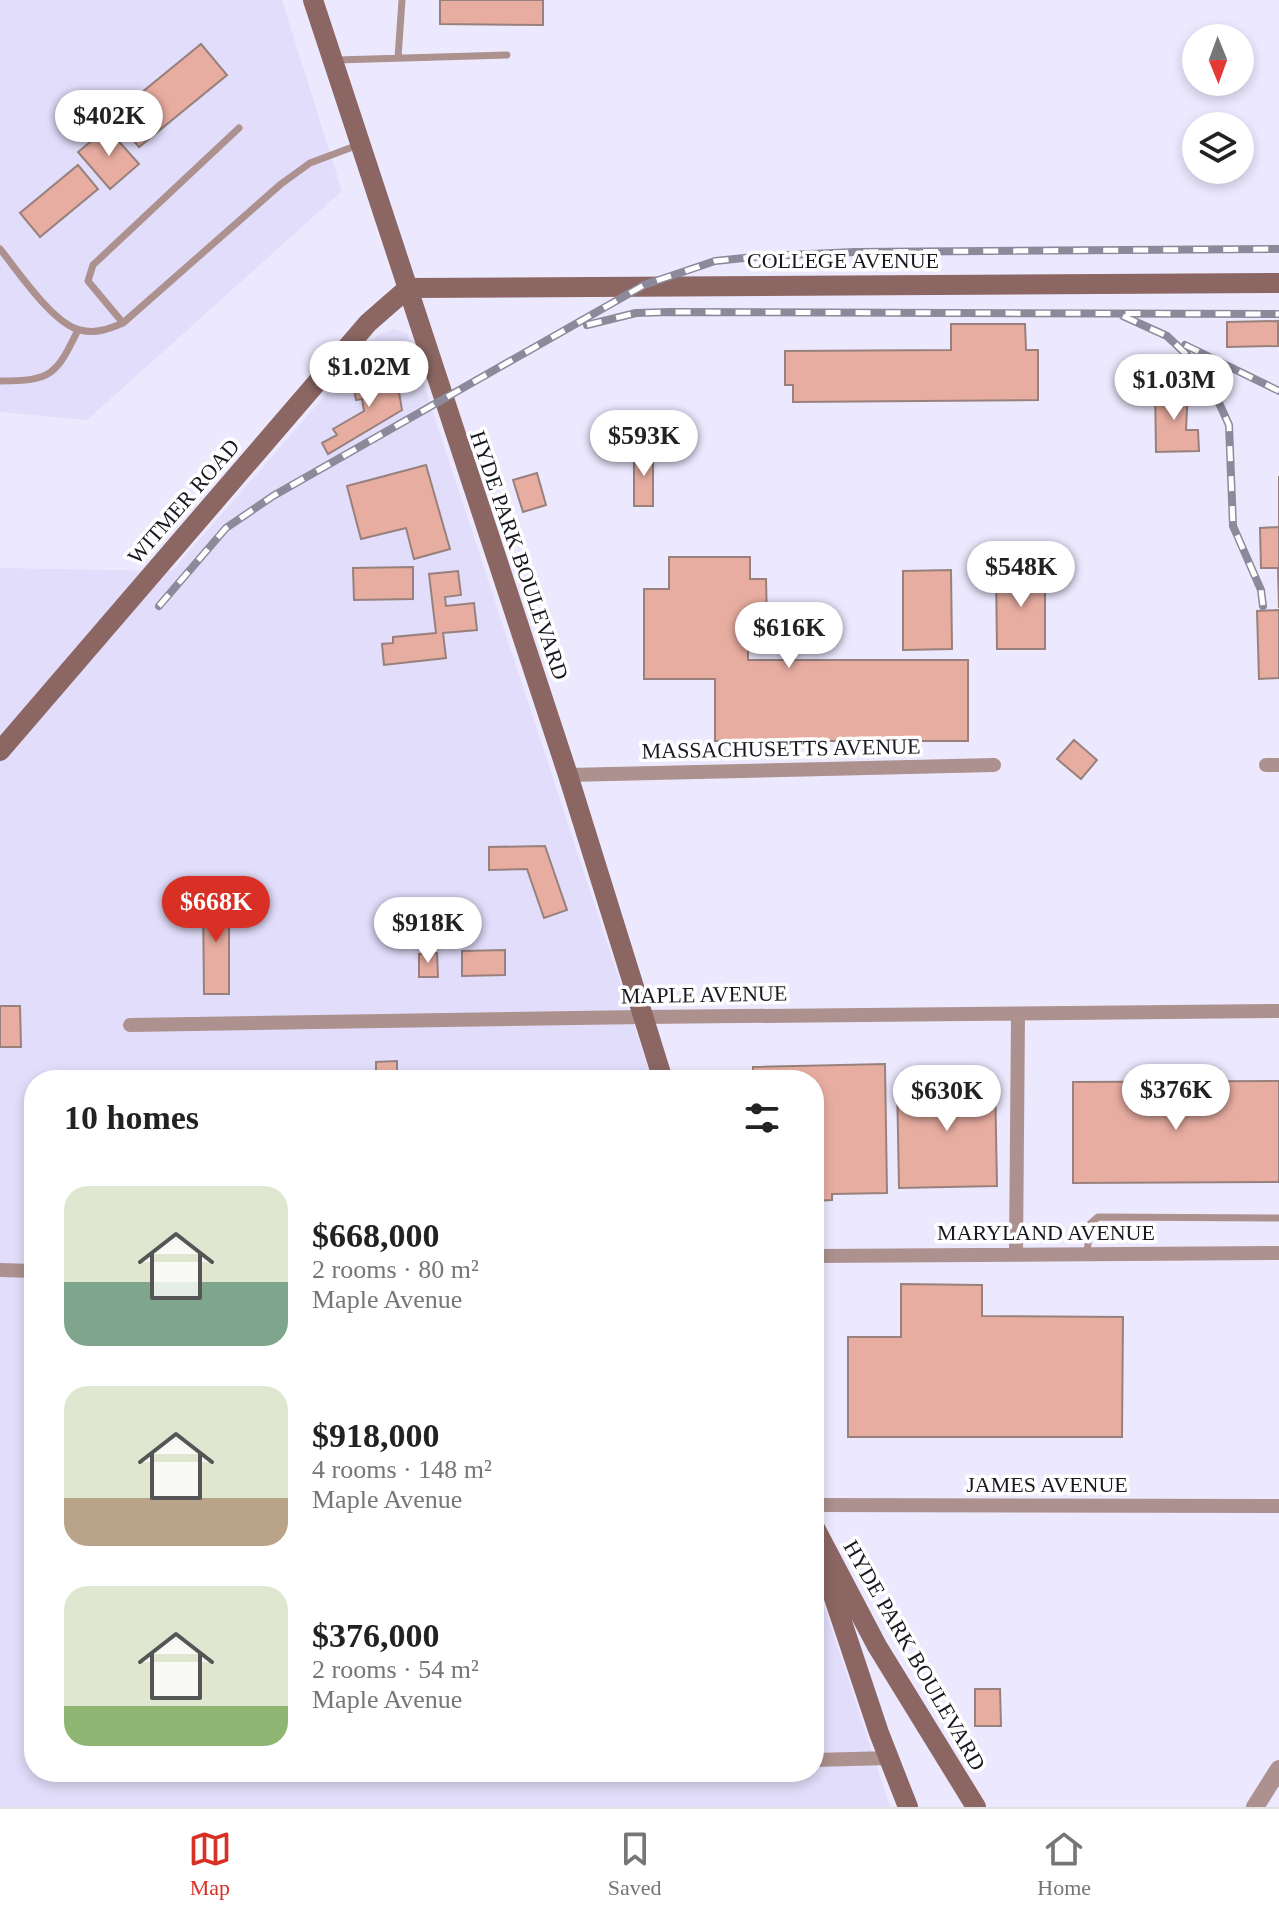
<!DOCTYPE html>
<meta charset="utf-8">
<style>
:root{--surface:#fff;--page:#f2f2f2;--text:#222;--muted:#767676;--line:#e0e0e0;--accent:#d93025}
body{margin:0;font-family:"Times New Roman",serif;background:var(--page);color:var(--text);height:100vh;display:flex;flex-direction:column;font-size:30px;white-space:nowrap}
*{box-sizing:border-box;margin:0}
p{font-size:26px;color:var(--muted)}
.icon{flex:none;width:44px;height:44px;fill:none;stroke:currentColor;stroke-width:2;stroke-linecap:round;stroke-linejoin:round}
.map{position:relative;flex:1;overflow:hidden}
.sheet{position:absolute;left:24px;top:1070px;width:800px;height:712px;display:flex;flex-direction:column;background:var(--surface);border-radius:32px;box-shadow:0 4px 12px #0003}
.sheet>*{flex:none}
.needle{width:52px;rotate:179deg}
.tools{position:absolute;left:1182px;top:24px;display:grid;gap:16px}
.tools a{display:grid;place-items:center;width:72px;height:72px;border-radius:50%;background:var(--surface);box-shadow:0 4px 12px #0003;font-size:40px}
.price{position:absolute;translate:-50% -68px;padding:0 18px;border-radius:28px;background:#fff;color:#222;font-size:26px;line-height:52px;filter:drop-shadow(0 2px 4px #0008)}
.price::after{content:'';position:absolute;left:50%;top:48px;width:24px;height:18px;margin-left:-12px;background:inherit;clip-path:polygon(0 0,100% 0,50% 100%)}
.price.on{background:var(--accent);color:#fff}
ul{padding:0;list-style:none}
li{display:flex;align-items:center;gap:24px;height:200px;padding:0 40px}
li span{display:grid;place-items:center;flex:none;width:224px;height:160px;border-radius:24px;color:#555}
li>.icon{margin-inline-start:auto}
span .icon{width:96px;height:96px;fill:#fffc;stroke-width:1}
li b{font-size:34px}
h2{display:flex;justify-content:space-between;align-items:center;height:96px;padding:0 40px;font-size:34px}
.tabs{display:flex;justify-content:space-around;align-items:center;height:112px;border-top:2px solid var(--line);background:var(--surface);font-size:22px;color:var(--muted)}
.tabs a{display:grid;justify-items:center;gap:4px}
.tabs .on{color:var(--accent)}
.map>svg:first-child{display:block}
.built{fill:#e1ddfa}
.building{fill:#e8ada1;stroke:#98817c;stroke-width:2}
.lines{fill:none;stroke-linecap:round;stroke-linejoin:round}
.service{stroke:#ac918e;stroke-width:7}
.minor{stroke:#ac918e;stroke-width:14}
.tertiary{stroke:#ac918e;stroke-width:18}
.secondary{stroke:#8b6662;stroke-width:20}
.rail-casing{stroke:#8c8a9a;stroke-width:8}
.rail{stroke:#fff;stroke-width:5;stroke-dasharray:15;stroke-linecap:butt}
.labels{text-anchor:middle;stroke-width:7;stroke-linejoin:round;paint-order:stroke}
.street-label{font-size:22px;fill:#19181f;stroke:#fff}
</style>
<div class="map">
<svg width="1279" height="1807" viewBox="0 0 1279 1807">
<rect width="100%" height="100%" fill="#ece9ff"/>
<path class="built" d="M0 0H282L342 191 87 420 0 412Z
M394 329 407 333 652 1080H34V1772H814V1575L890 1807H0V568L172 571 378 335Z"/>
<path class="building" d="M440 0H543V25L440 24Z
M201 44 227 75 139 147 113 116Z
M107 128 139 164 110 189 78 152Z
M78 165 98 189 40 237 20 213Z
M1278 321V346L1227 347V322Z
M951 324H1025L1026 350H1038V400L793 402V385H785V351L951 350Z
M396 374 402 410 328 454 322 443 337 435 333 429 364 411 362 399 356 400 353 382Z
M1188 387 1186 430H1198L1199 451 1156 452 1155 388Z
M634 449H653V506H634Z
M426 465 450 549 414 559 406 528 361 539 347 486Z
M537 473 546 505 523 512 513 480Z
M1279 476V608L1278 568H1261L1260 528 1279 527Z
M669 557H750V579H766L767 621H748V660H968V741H715V679H644V589H669Z
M413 567V599L354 600 353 568Z
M951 570 952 649 903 650V571Z
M996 570H1045V649H997Z
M458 571 461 595 445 597 446 606 474 603 477 630 443 633 446 658 384 665 382 644 393 643V637L436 633 429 574Z
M1279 610V678L1259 679 1257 611Z
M1074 740 1097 760 1081 779 1057 759Z
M545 846 567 910 544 918 527 869 489 870V847Z
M203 894H229V994H204Z
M505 950V975L462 976V951Z
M437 953 438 977H419V954Z
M0 1006H20L21 1047H0Z
M397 1061V1080H376V1062Z
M885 1064 887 1193 832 1194V1200L814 1201V1080H753V1067Z
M995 1079 997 1186 899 1188 897 1080Z
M1279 1081V1182L1073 1183V1082Z
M901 1284 982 1285V1316L1123 1317 1122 1437H848V1337H901Z
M975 1689H1000L1001 1726H975Z"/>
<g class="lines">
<path class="service" d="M398 58 402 0
M337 60 507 55
M0 249C18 271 53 324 80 330 96 334 109 329 123 323L281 184 310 163 358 145
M123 323 88 281 93 265 239 128
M0 381C52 381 56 375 78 330
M1087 1253 1090 1224 1098 1217 1279 1218"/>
<path class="minor" d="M1266 765H1279
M568 775 994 765
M130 1025 643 1017 1279 1011
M1016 1253 1018 1014
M814 1256 1279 1253
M0 1270 34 1271
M814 1505 1279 1506
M814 1760 890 1758"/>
<path class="tertiary" d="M1255 1807 1279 1769"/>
<path class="secondary" d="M313 0 568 775 663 1080
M0 751 368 323 408 288 1279 283
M814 1526 877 1646 976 1807
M823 1565 879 1733 908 1807"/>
<g class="rail-casing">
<path id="rail" d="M1123 316 1167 336 1205 372 1229 425 1233 526 1261 590 1263 606
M587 325 636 313 670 312 1279 314
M1185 345 1279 391
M159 606 226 528 273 496 644 285 715 261 764 256 855 252 1279 249"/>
</g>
<use href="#rail" class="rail"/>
</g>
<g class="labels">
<g class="street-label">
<text x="843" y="268">COLLEGE AVENUE</text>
<text transform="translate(183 501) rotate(-49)" y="8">WITMER ROAD</text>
<text transform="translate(520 555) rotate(71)" y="8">HYDE PARK BOULEVARD</text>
<text transform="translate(781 748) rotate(-1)" y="8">MASSACHUSETTS AVENUE</text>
<text transform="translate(704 994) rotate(-1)" y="8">MAPLE AVENUE</text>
<text x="1046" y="1240">MARYLAND AVENUE</text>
<text x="1047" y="1492">JAMES AVENUE</text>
<text transform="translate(915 1655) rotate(60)" y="8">HYDE PARK BOULEVARD</text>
</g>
</g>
</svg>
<div class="tools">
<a><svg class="needle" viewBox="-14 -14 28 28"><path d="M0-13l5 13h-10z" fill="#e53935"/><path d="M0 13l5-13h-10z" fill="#767676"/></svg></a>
<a><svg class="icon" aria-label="layers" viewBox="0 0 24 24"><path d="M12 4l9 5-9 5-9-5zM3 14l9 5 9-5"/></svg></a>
</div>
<b class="price" style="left:109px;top:158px">$402K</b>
<b class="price" style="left:369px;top:409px">$1.02M</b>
<b class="price" style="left:1174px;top:422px">$1.03M</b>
<b class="price" style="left:644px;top:478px">$593K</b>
<b class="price" style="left:1021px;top:609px">$548K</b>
<b class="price" style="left:789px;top:670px">$616K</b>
<b class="price on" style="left:216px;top:944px">$668K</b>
<b class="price" style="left:428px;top:965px">$918K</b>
<b class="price" style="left:1176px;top:1132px">$376K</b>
<b class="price" style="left:947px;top:1133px">$630K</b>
<section class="sheet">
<h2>10 homes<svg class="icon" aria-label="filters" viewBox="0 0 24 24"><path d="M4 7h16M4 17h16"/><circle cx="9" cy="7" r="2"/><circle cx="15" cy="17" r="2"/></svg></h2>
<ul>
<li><span style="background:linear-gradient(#dfe7d0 60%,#7fa58c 0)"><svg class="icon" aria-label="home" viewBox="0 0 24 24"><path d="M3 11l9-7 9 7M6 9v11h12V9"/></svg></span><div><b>$668,000</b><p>2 rooms · 80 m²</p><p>Maple Avenue</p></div></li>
<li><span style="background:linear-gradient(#dfe7d0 70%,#b9a48a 0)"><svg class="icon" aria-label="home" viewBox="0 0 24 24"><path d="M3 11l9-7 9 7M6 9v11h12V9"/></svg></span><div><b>$918,000</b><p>4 rooms · 148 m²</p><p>Maple Avenue</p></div></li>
<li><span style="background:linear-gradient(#dfe7d0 75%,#8fb573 0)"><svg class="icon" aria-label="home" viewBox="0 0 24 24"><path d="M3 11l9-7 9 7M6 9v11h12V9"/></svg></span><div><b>$376,000</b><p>2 rooms · 54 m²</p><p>Maple Avenue</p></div></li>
</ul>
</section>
</div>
<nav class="tabs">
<a class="on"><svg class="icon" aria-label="map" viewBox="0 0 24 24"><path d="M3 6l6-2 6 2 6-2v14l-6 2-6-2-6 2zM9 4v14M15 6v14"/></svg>Map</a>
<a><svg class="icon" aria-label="saved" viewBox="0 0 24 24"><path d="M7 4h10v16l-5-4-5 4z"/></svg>Saved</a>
<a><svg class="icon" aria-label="home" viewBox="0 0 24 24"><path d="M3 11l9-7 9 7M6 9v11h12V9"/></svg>Home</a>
</nav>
